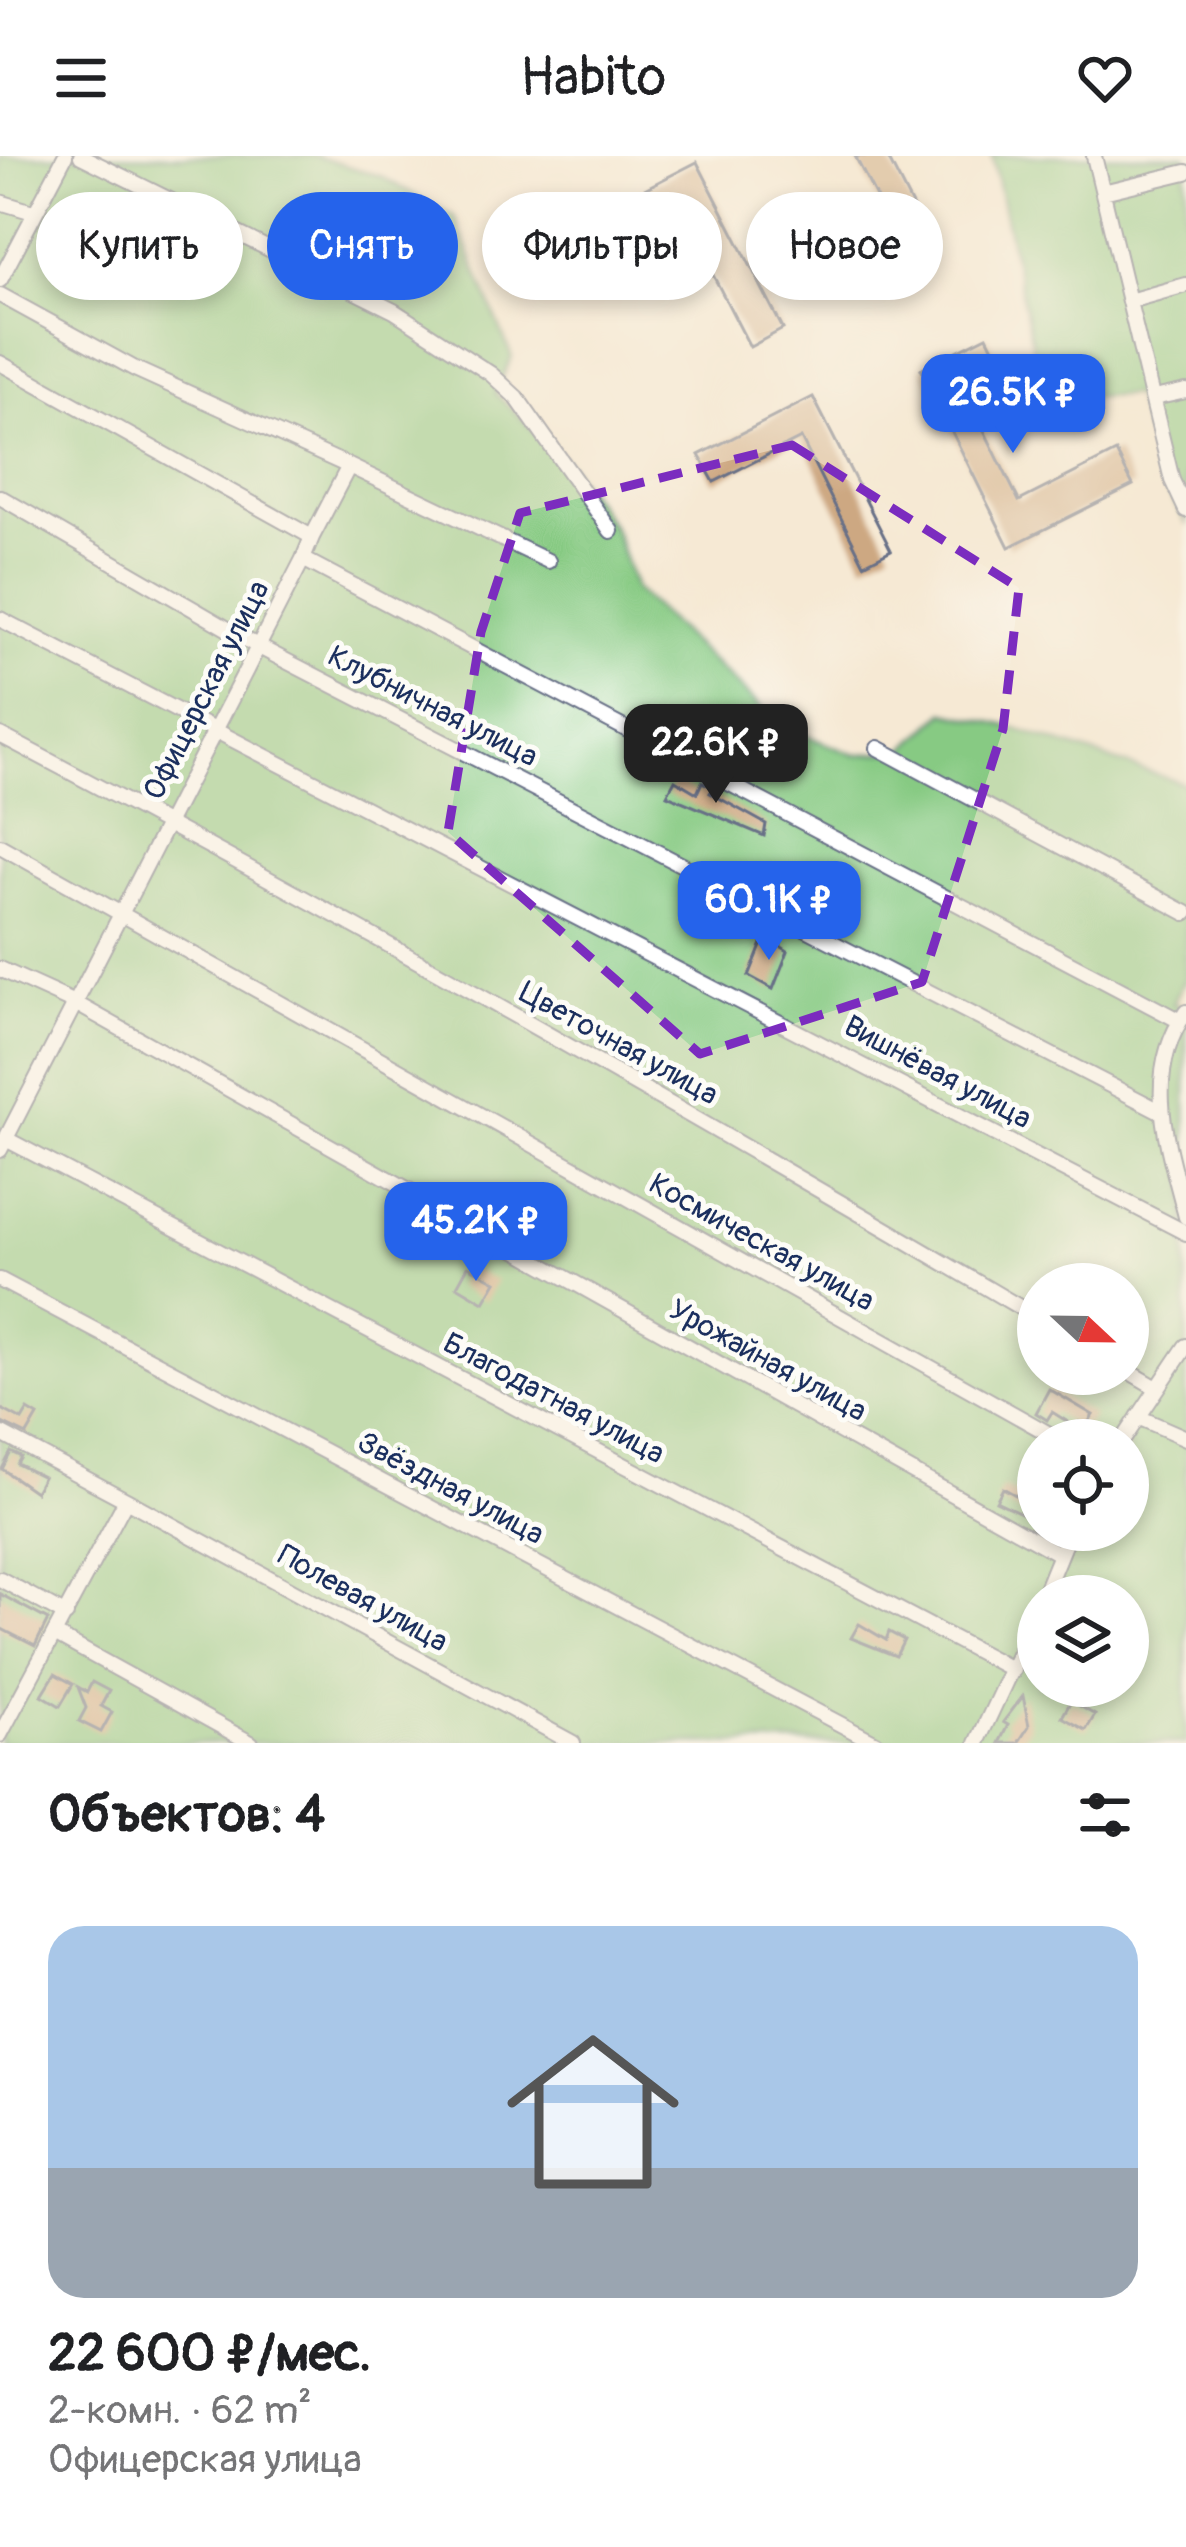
<!DOCTYPE html>
<html lang="ru">
<meta charset="utf-8">
<style>
:root{--surface:#fff;--page:#f6f6f6;--text:#202124;--muted:#757577;--line:#e0e0e0;--accent:#2563eb}
body{margin:0;font-family:Pangolin,sans-serif;background:var(--page);color:var(--text);height:100vh;display:flex;flex-direction:column;font-size:45px;white-space:nowrap}
*{box-sizing:border-box;margin:0}
p{font-size:39px;color:var(--muted)}
.icon{flex:none;width:66px;height:66px;fill:none;stroke:currentColor;stroke-width:2;stroke-linecap:round;stroke-linejoin:round}
.map{position:relative;height:1587px;overflow:hidden}
.panel{display:flex;flex-direction:column;background:var(--surface);flex:1}
.panel>*{flex:none}
.hud{position:absolute;left:36px;top:36px;width:1116px;height:108px;display:flex;gap:24px}
.needle{width:78px;rotate:112deg}
.fabs{position:absolute;left:1017px;top:1107px;display:grid;gap:24px}
.fabs a{display:grid;place-items:center;width:132px;height:132px;border-radius:50%;background:var(--surface);box-shadow:0 6px 18px #0003;font-size:60px}
.price{position:absolute;translate:-50% -102px;padding:0 27px;border-radius:24px;background:var(--accent);color:#fff;font-size:39px;line-height:78px;filter:drop-shadow(0 3px 6px #0008)}
.price::after{content:'';position:absolute;left:50%;top:72px;width:36px;height:27px;margin-left:-18px;background:inherit;clip-path:polygon(0 0,100% 0,50% 100%)}
.price.selected{background:#222;color:#fff}
ul{padding:0;list-style:none}
li{display:grid;align-content:center;gap:24px;height:636px;padding:0 48px}
li+li{border-top:3px solid var(--line)}
li span{display:grid;place-items:center;height:372px;border-radius:36px;color:#555}
li>.icon{margin-inline-start:auto}
span .icon{width:216px;height:216px;fill:#fffc;stroke-width:1}
li b{font-size:51px}
h2{display:flex;justify-content:space-between;align-items:center;height:144px;padding:0 48px;font-size:51px}
.pill{padding:0 42px;border-radius:54px;background:var(--surface);box-shadow:0 6px 18px #0003;font-size:42px;line-height:108px}
.pill.selected{background:var(--accent);color:#fff}
header{display:flex;justify-content:space-between;align-items:center;height:156px;padding:0 48px;background:var(--surface);font-size:54px;font-weight:600}
.map>svg:first-child{display:block}
.green{fill:#87ca83;stroke:#517c70;stroke-width:3;fill-rule:evenodd}
.building{fill:#cda882}
.lines{fill:none;stroke-linecap:round;stroke-linejoin:round}
.minor-casing{stroke:#687087;stroke-width:18}
.minor{stroke:#fff;stroke-width:14}
.marked{fill:none;stroke:#7b2cbf;stroke-width:9;stroke-dasharray:24 15;stroke-linejoin:round}
.labels{text-anchor:middle;stroke-width:10;stroke-linejoin:round;paint-order:stroke}
.street-label{font-size:30px;fill:#1b2f5e;stroke:#fdfcf7}
</style>
<header><svg class="icon" aria-label="menu" viewBox="0 0 24 24"><path d="M4 6h16M4 12h16M4 18h16"/></svg>Habito<svg class="icon" aria-label="heart" viewBox="0 0 24 24"><path d="M12 20l-8-8c-3-5 5-10 8-4 3-6 11-1 8 4z"/></svg></header>
<div class="map">
<svg width="1186" height="1587" viewBox="0 0 1186 1587">
<rect width="100%" height="100%" fill="#fdfcf7"/>
<filter id="ink" filterUnits="userSpaceOnUse"><feTurbulence type="fractalNoise" baseFrequency=".00833" numOctaves="2"/><feDisplacementMap in="SourceGraphic" scale="24" xChannelSelector="R" yChannelSelector="G"/><feConvolveMatrix kernelMatrix="1 2 1 2 8 2 1 2 1" color-interpolation-filters="sRGB"/></filter>
<filter id="wash" filterUnits="userSpaceOnUse"><feTurbulence type="fractalNoise" baseFrequency=".004" numOctaves="4" result="noise"/><feDisplacementMap in="SourceGraphic" scale="48" xChannelSelector="R" yChannelSelector="G"/><feGaussianBlur stdDeviation="2.7" result="paint"/><feColorMatrix in="noise" values="0 0 0 0 0 0 0 0 0 0 0 0 0 0 0 0 0 1.4 0 .05"/><feComposite in="paint" operator="in"/></filter>
<g filter="url(#wash)">
<rect width="100%" height="100%" fill="#f6e9d4"/>
<path class="green" d="M0 0H315L380 20 454 60 512 201 495 237 567 306 614 373 635 434 781 570 855 599 904 594 945 556 1004 569 1186 628V822L1173 848 1186 851V1587H0ZM1038 1128H1128V1218H1038ZM1038 1284H1128V1374H1038ZM1038 1440H1128V1530H1038Z
M992 0H1186V366L1161 324 1134 239 1044 244Z"/>
<g id="blocks">
<path class="building" d="M855 0H887L930 85 905 98Z
M697 6 783 173 750 191 679 53 612 88 596 58Z
M987 180 999 204 959 224 1019 345 1116 296 1133 329 1009 391 921 213Z
M813 241 891 394 864 408 801 282 714 326 699 299Z
M675 624 697 637 702 626 713 632 710 637 766 668 764 680 667 639Z
M765 780 788 795 773 833 749 820Z
M468 1110 496 1125 484 1146 457 1130Z
M1049 1233 1093 1259 1086 1270 1079 1266 1076 1271 1052 1256 1047 1264 1036 1257Z
M0 1252 22 1264 28 1254 38 1260 27 1279 0 1266Z
M11 1296 21 1301 17 1308 43 1321 35 1336 2 1313Z
M1024 1330 1038 1336 1029 1361 996 1345 1003 1332 1019 1341Z
M0 1438 48 1464 35 1490 0 1472Z
M859 1468 886 1484 889 1476 904 1484 896 1500 851 1482Z
M55 1518 73 1528 60 1550 42 1539Z
M92 1526 109 1535 101 1550 112 1556 101 1576 79 1565 86 1552 78 1531 87 1536Z
M1023 1540 1029 1570 1018 1587H999L1008 1569 1003 1566Z
M1071 1545 1095 1559 1086 1574 1062 1561Z"/>
</g>
</g>
<g filter="url(#ink)">
<use href="#blocks" fill-opacity="0" stroke="#687087" stroke-width="3"/>
<g class="lines">
<g class="minor-casing">
<path id="minor" d="M81 0 394 155 491 218 517 242 611 375
M1094 0 1172 324 1186 354
M1103 36 1186 16
M0 46 33 56
M0 124 65 0
M0 139 135 213 349 310 312 381
M1129 145 1186 129
M0 207 312 381 303 403
M1154 242 1186 235
M349 310 548 405
M0 341 259 491 1158 954
M0 463 1186 1077
M0 579C352 763 696 961 1038 1162
M878 592 1186 757
M0 690 1060 1284
M0 813 75 847 1057 1397
M1186 856C1141 920 1169 993 1186 1061
M6 983 1013 1514
M0 994 303 403 1180 865
M0 1124 876 1587
M1128 1215 1157 1232
M1138 1261 1186 1282
M0 1277 126 1344 0 1579
M1123 1284 1186 1190
M126 1344 573 1587
M0 1423 66 1459
M1043 1440 1070 1374
M56 1479 251 1587
M977 1587 1038 1456"/>
</g>
<use href="#minor" class="minor"/>
</g>
</g>
<path d="M0 0H1186V1587H0ZM792 289 1019 432 1003 573 922 826 700 898 448 676 481 476 520 357Z" fill="#f6e9d4" fill-opacity=".55" fill-rule="evenodd"/>
<path class="marked" d="M792 289 1019 432 1003 573 922 826 700 898 448 676 481 476 520 357Z"/>
<g class="labels">
<g class="street-label">
<text transform="translate(206 534) rotate(-63)" y="10">Офицерская улица</text>
<text transform="translate(433 550) rotate(27)" y="10">Клубничная улица</text>
<text transform="translate(619 887) rotate(29)" y="10">Цветочная улица</text>
<text transform="translate(938 916) rotate(28)" y="10">Вишнёвая улица</text>
<text transform="translate(762 1086) rotate(29)" y="10">Космическая улица</text>
<text transform="translate(768 1204) rotate(29)" y="10">Урожайная улица</text>
<text transform="translate(554 1242) rotate(28)" y="10">Благодатная улица</text>
<text transform="translate(451 1332) rotate(28)" y="10">Звёздная улица</text>
<text transform="translate(363 1442) rotate(29)" y="10">Полевая улица</text>
</g>
</g>
</svg>
<div class="fabs">
<a><svg class="needle" viewBox="-14 -14 28 28"><path d="M0-13l5 13h-10z" fill="#e53935"/><path d="M0 13l5-13h-10z" fill="#757577"/></svg></a>
<a><svg class="icon" aria-label="locate" viewBox="0 0 24 24"><circle cx="12" cy="12" r="6"/><path d="M12 2v4M12 18v4M2 12h4M18 12h4"/></svg></a>
<a><svg class="icon" aria-label="layers" viewBox="0 0 24 24"><path d="M12 4l9 5-9 5-9-5zM3 14l9 5 9-5"/></svg></a>
</div>
<b class="price" style="left:1013px;top:300px">26.5K ₽</b>
<b class="price selected" style="left:716px;top:650px">22.6K ₽</b>
<b class="price" style="left:769px;top:807px">60.1K ₽</b>
<b class="price" style="left:476px;top:1128px">45.2K ₽</b>
<div class="hud">
<a class="pill">Купить</a>
<a class="pill selected">Снять</a>
<a class="pill">Фильтры</a>
<a class="pill">Новое</a>
</div>
</div>
<section class="panel">
<h2>Объектов: 4<svg class="icon" aria-label="filters" viewBox="0 0 24 24"><path d="M4 7h16M4 17h16"/><circle cx="9" cy="7" r="2"/><circle cx="15" cy="17" r="2"/></svg></h2>
<ul>
<li><span style="background:linear-gradient(#a9c7e8 65%,#9aa5b1 0)"><svg class="icon" aria-label="home" viewBox="0 0 24 24"><path d="M3 11l9-7 9 7M6 9v11h12V9"/></svg></span><div><b>22 600 ₽/мес.</b><p>2-комн. · 62 m²</p><p>Офицерская улица</p></div></li>
</ul>
</section>
